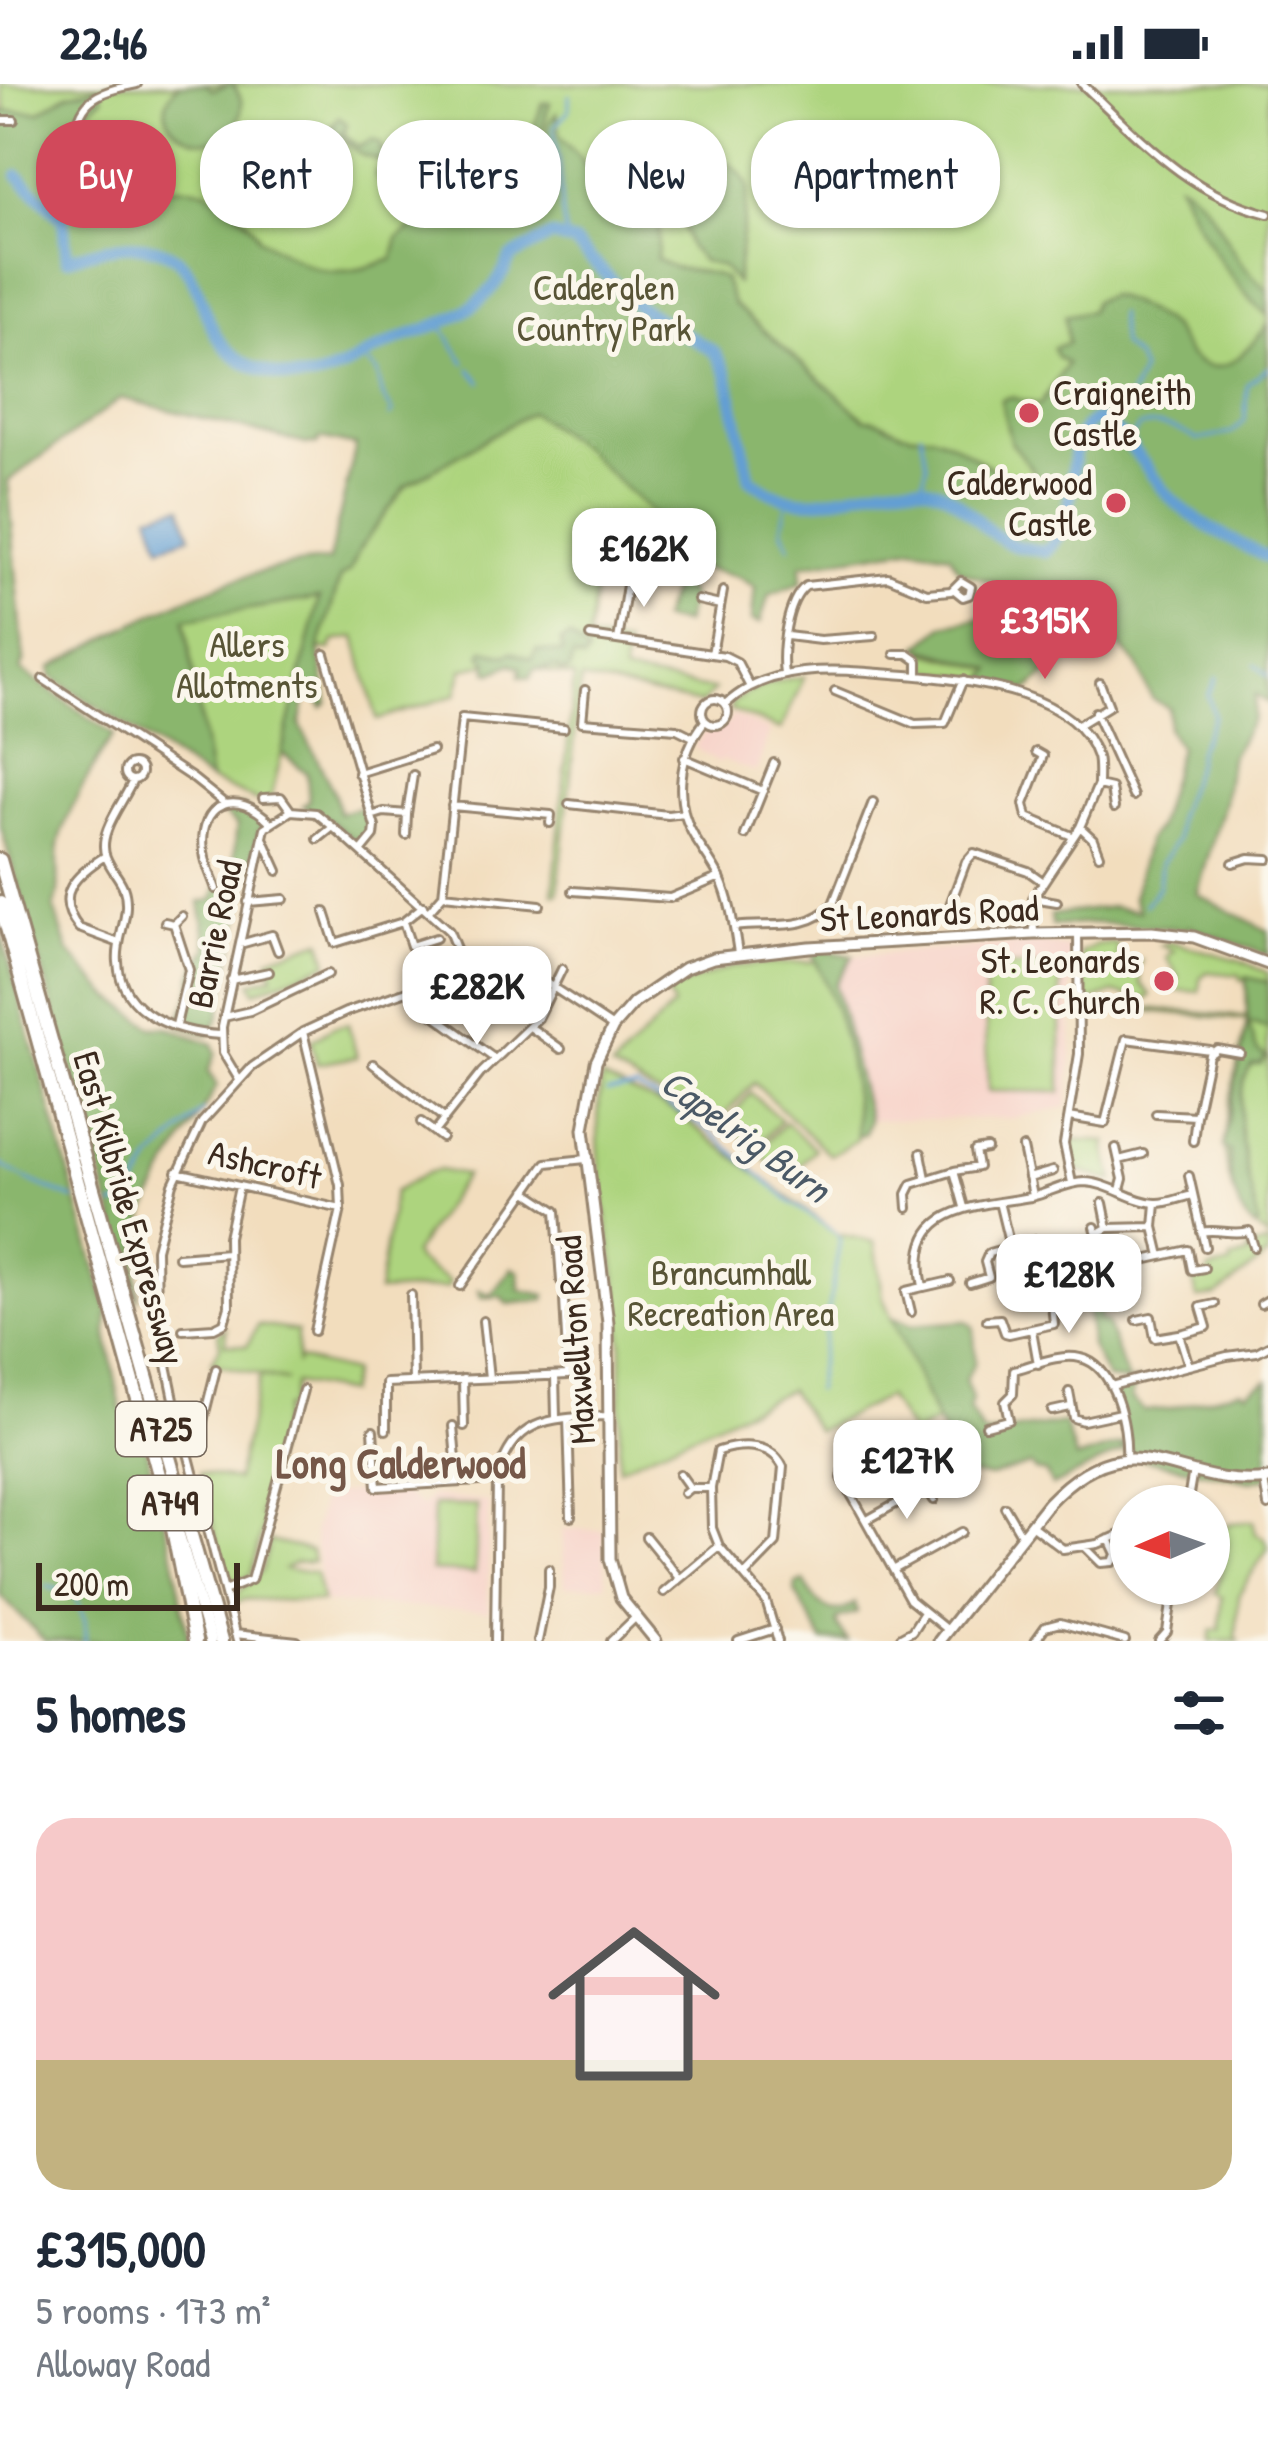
<!DOCTYPE html>
<meta charset="utf-8">
<style>
:root{--surface:#fff;--page:#f6f6f7;--text:#1f2937;--muted:#747a83;--accent:#d1495b}
body{margin:0;font-family:"Patrick Hand",sans-serif;background:var(--page);color:var(--text);height:100vh;display:flex;flex-direction:column;font-size:45px;white-space:nowrap}
*{box-sizing:border-box;margin:0}
p{font-size:39px;color:var(--muted)}
.icon{flex:none;width:66px;height:66px;fill:none;stroke:currentColor;stroke-width:2;stroke-linecap:round;stroke-linejoin:round}
.map{position:relative;height:1557px;overflow:hidden}
.side{display:flex;flex-direction:column;background:var(--surface);flex:1}
.side>*{flex:none}
.banner{position:absolute;left:36px;top:36px;width:1197px;height:108px;display:flex;gap:24px}
.needle{width:78px;rotate:268deg}
.tools{position:absolute;left:1110px;top:1401px;display:grid;gap:24px}
.tools a{display:grid;place-items:center;width:120px;height:120px;border-radius:50%;background:var(--surface);box-shadow:0 3px 9px #0004;font-size:60px}
.scale{position:absolute;left:36px;bottom:30px;width:204px;box-sizing:border-box;padding-left:12px;border:6px solid #3b2a1e;border-top:0;font-size:33px;line-height:42px;white-space:nowrap;color:#3b2a1e;-webkit-text-stroke:9px #fbf7ec;paint-order:stroke}
.price{position:absolute;translate:-50% -102px;padding:0 27px;border-radius:24px;background:#fff;color:#222;font-size:39px;line-height:78px;filter:drop-shadow(0 3px 6px #0008)}
.price::after{content:'';position:absolute;left:50%;top:72px;width:36px;height:27px;margin-left:-18px;background:inherit;clip-path:polygon(0 0,100% 0,50% 100%)}
.price.selected{background:var(--accent);color:#fff}
ul{padding:0;list-style:none}
li{display:grid;align-content:center;gap:24px;height:636px;padding:0 36px}
li span{display:grid;place-items:center;height:372px;border-radius:36px;color:#555}
li>.icon{margin-inline-start:auto}
span .icon{width:216px;height:216px;fill:#fffc;stroke-width:1}
li b{font-size:51px}
h2{display:flex;justify-content:space-between;align-items:center;height:144px;padding:0 36px;font-size:51px}
.tag{padding:0 42px;border-radius:48px;background:var(--surface);box-shadow:0 3px 9px #0004;font-size:42px;line-height:108px}
.tag.selected{background:var(--accent);color:#fff}
.status{display:flex;justify-content:space-between;align-items:center;height:84px;padding:0 60px;background:var(--surface);direction:ltr}
.status svg{height:33px;fill:currentColor}
.map>svg:first-child{display:block}
.built{fill:#f7d1c7}
.green{fill:#add47e;stroke:#747f4e;stroke-width:3;fill-rule:evenodd}
.forest{fill:#8ab66d;stroke:#627046;stroke-width:3}
.water{fill:#639fd3;stroke:#4f6478;stroke-width:3}
.lines{fill:none;stroke-linecap:round;stroke-linejoin:round}
.stream{stroke:#639fd3;stroke-width:3}
.river{stroke:#639fd3;stroke-width:12}
.minor-casing{stroke:#96846e;stroke-width:12}
.tertiary-casing{stroke:#96846e;stroke-width:15}
.primary-casing{stroke:#96846e;stroke-width:16}
.trunk-casing{stroke:#96846e;stroke-width:18}
.minor{stroke:#fff;stroke-width:6}
.tertiary{stroke:#fff;stroke-width:9}
.primary{stroke:#fff;stroke-width:10}
.trunk{stroke:#fff;stroke-width:12}
.poi-dot{fill:#d1495b;stroke:#fbf7ec;stroke-width:4.5}
.labels{text-anchor:middle;stroke-width:10;stroke-linejoin:round;paint-order:stroke}
.shield{fill:#fbf7ec;stroke:#75685c;stroke-width:3}
.shield-label{font-size:33px;font-weight:bold;fill:#3b2a1e}
.park-label{font-size:36px;fill:#585436;stroke:#fbf7ec}
.poi-label{font-size:36px;fill:#3b2a1e;stroke:#fbf7ec;text-anchor:end}
.street-label{font-size:36px;fill:#3b2a1e;stroke:#fbf7ec}
.water-label{font-size:39px;font-style:italic;fill:#4b5966;stroke:#fbf7ec}
.quarter-label{font-size:42px;font-weight:bold;fill:#755748;stroke:#fbf7ec}
</style>
<div class="status"><b>22:46</b><svg viewBox="0 0 49 12"><path d="M0 12V9h3v3zM5 12V6h3v6zM10 12V3h3v9zM15 12V0h3v12zM26 1h20v11H26zM47 4h2v5h-2z"/></svg></div>
<div class="map">
<svg width="1268" height="1557" viewBox="0 0 1268 1557">
<rect width="100%" height="100%" fill="#fbf7ec"/>
<filter id="ink" filterUnits="userSpaceOnUse"><feTurbulence type="fractalNoise" baseFrequency=".00833" numOctaves="2"/><feDisplacementMap in="SourceGraphic" scale="24" xChannelSelector="R" yChannelSelector="G"/><feConvolveMatrix kernelMatrix="1 2 1 2 8 2 1 2 1" color-interpolation-filters="sRGB"/></filter>
<filter id="wash" filterUnits="userSpaceOnUse"><feTurbulence type="fractalNoise" baseFrequency=".004" numOctaves="4" result="noise"/><feDisplacementMap in="SourceGraphic" scale="48" xChannelSelector="R" yChannelSelector="G"/><feGaussianBlur stdDeviation="2.7" result="paint"/><feColorMatrix in="noise" values="0 0 0 0 0 0 0 0 0 0 0 0 0 0 0 0 0 1.4 0 .05"/><feComposite in="paint" operator="in"/></filter>
<g filter="url(#wash)">
<rect width="100%" height="100%" fill="#f2ddbd"/>
<path class="built" d="M732 631 770 647 756 688 721 675 719 680 694 663 703 649 728 639Z
M1038 859 1070 864 1072 971 1067 1023 1015 1034 869 1036 835 900 853 872Z
M399 1406 421 1422 431 1412 488 1418V1527L324 1519 313 1448 323 1410Z
M562 1445 603 1446 606 1501 565 1502Z"/>
<path class="green" d="M0 0H1268V619L1255 611 1253 634 1230 674 1224 718 1187 845 1133 814 1147 756 1157 744 1179 664 1168 645 1169 624 1138 574 1112 554C1088 557 1044 580 1034 603L986 537 1003 509 998 500 967 486 950 470 914 463 786 483 787 503 769 511 760 539 752 537 755 503 738 493 692 482 688 487 685 505 691 513 684 540 661 536 679 485 680 467 602 456 588 555 626 561 623 589 714 606 701 620 581 595 558 809H553L574 593 499 577 463 585 456 611 377 636 356 553 334 557 331 566 319 565 320 514 269 722 210 697 52 593 51 584C137 538 230 482 329 477L356 362 320 354 317 360H307L121 314 8 397 24 577 0 560V38L81 53 82 37 90 23 68 10 39 28 6 27ZM1010 313 1040 321 1011 359 1001 316Z
M924 568 994 586 985 596 923 586Z
M804 593 781 646 731 626V620C753 603 776 595 804 593Z
M322 856 328 879 255 907 251 898 273 892 269 874Z
M1171 858 1239 876 1268 889V1155C1197 1094 1233 1016 1247 936L1115 924 1112 921 1247 933 1246 897 1240 896V891L1207 888 1201 893 1200 908 1171 906 1179 893 1166 873 1174 867 1161 861Z
M1117 859 1118 873 1142 877 1139 884 1141 899 1151 911 1148 915 1114 909 1087 918 1081 869 1098 861Z
M825 877 860 1004 857 1056 830 1071 754 999 715 1041 612 985 673 922 666 907 734 882Z
M984 882 1061 883V1008L988 1007Z
M348 940 357 973 317 980 311 957 333 943Z
M602 994 674 1027 837 1150 875 1158 883 1214 937 1338 912 1351 887 1313 817 1347 789 1306 619 1384C619 1326 626 1263 618 1206 608 1134 590 1067 602 994Z
M751 1009 781 1036 755 1065 725 1039Z
M785 1038 815 1065 788 1095 758 1068Z
M1070 1056 1108 1058 1106 1065 1114 1097 1078 1087 1071 1080Z
M439 1086 465 1091 413 1170 417 1177 449 1198 447 1204 378 1208 394 1108 426 1089Z
M1268 1159V1171L1217 1212 1197 1214 1193 1196 1208 1193 1209 1186 1231 1181V1176L1249 1170 1247 1166Z
M258 1241 297 1247V1278L299 1275 352 1288 347 1309 295 1299 289 1324H284L259 1431 265 1433 251 1490 239 1500 225 1489 200 1389 236 1396 260 1292 287 1297 211 1279 220 1263 218 1249 226 1244 225 1260 247 1262Z
M433 1421 477 1422 475 1489 431 1487Z
M1253 1437 1256 1450 1265 1454 1268 1464 1239 1510 1236 1553 1239 1557H1210L1212 1546H1220L1222 1513 1216 1510 1227 1457 1219 1455 1222 1444 1232 1439Z
M270 1457 311 1467 313 1478 294 1479 285 1485 315 1489 322 1518 247 1515 233 1519 232 1515 262 1486Z"/>
<path class="forest" d="M179 0H206L212 6 232 0C242 12 244 21 239 36 220 83 133 43 179 0Z
M98 3 103 14C65 40 81 66 112 88 119 94 127 101 135 103 159 108 190 97 211 109 227 118 254 137 258 154 315 186 327 199 393 175L398 154 440 126 447 110 470 94 488 93 523 70 543 19H550L535 66 542 73 549 38 557 29 560 52 601 99C620 93 632 80 649 71L670 90 703 68C722 75 741 83 748 104L736 199 722 183 702 177 689 163 683 142 672 132 659 141 657 175C681 191 699 182 724 195L733 220 865 335C880 335 886 341 899 347 911 352 924 349 936 352 974 365 985 392 1029 393L1035 389 1011 359 1001 316 1010 313 1040 321 1067 280 1057 273 1053 264 1068 259 1065 232 1090 227 1094 217 1109 211C1128 217 1153 229 1169 242 1179 250 1182 266 1191 273 1223 301 1251 263 1268 240V619L1255 611 1253 634 1230 674 1224 718 1197 810 1268 847V871L1189 842 1187 845 1097 839 1052 842 1051 831 1112 823 1139 827 1133 814 1147 756 1157 744 1179 664 1168 645 1169 624 1152 615 1137 581 1113 554C1077 558 1051 587 1027 607L985 596 993 585 918 563 945 541 986 533 1001 505 998 500 958 485 950 470 914 463 801 481 802 498 769 511 760 539 752 537 755 503 738 493 692 482 688 487 685 505 691 513 684 540 661 536 685 474 682 457 584 366 531 328 406 402 360 464 350 487 340 494 319 565 328 619 322 624 315 609H307L300 641 335 711 339 729 365 723 370 750 359 760 331 737 303 722 309 717 307 689 282 669 319 514 185 535 210 697 52 593 51 584C137 538 230 482 329 477L356 362 320 354 317 360H307L121 314 8 397 24 577 21 586 114 651C96 676 64 731 59 761 55 785 63 799 54 825L69 868 106 909 152 943H167L213 960 216 969 208 988 217 1001C190 1053 149 1100 138 1160 135 1178 138 1198 138 1217L0 740V27L39 28 68 10Z
M339 33 347 40 344 50 359 63 372 56 380 59 382 68H396L399 76 420 85 418 93 410 95 397 83 394 87 397 97 390 102 379 99 375 90 386 78 361 71 331 45Z
M1178 99C1211 115 1220 149 1240 177 1248 188 1259 197 1268 207V232C1228 196 1199 149 1178 99Z
M570 553 588 569 584 576 573 573 570 586 564 588 555 583 535 585 530 594 520 592 521 584 512 580 492 589 488 587V577L481 571 484 566 507 571 512 568 532 575 536 566 562 569 561 557Z
M229 722H244L263 741 259 746 219 934 209 951 178 940 190 910 193 890 208 864 200 818 213 816 218 802 232 792 237 741 224 730Z
M0 846 108 1227 107 1250 121 1325 139 1338 174 1474 189 1557H45L0 1511Z
M809 863 853 872 835 900 869 1036 865 1049 857 1052C855 987 839 921 809 863Z
M1246 893 1268 898V945L1248 938 1257 966 1266 972 1261 980 1252 981C1226 1014 1249 1101 1259 1140L1255 1144C1234 1126 1229 1094 1230 1067L1223 1063 1248 936Z
M1102 1148 1114 1151 1116 1167 1073 1182 1058 1176 1075 1155 1081 1160 1083 1156 1098 1154Z
M512 1184 519 1188 520 1206 546 1211 545 1216 508 1220 501 1212 481 1214 479 1206 491 1211Z
M1087 1218 1103 1222 1099 1236 1106 1238 1128 1297 1107 1295 1091 1262Z
M891 1233 912 1241 967 1237 974 1243 975 1278 965 1296 972 1315 969 1325 983 1351 1064 1339 1076 1375 1123 1360 1122 1368 1052 1402 1046 1389 1035 1387 1030 1381 991 1393 968 1391 937 1338Z
M1136 1296 1131 1314 1144 1327 1169 1325 1241 1305 1246 1308 1268 1296V1393L1251 1397 1126 1372V1349L1113 1308Z
M804 1497C815 1518 831 1539 855 1519L857 1529 837 1535V1541L848 1557H823L795 1508 796 1500Z"/>
<path class="water" d="M182 422 191 452 161 462 150 430Z"/>
<g class="lines">
<path class="stream" d="M567 156C562 136 560 116 560 95 561 78 554 61 554 43L569 27V11
M441 241 465 279
M361 272 377 288 383 313 393 328 390 332
M470 285 481 298
M1109 341 1110 330 1128 316 1142 287 1136 274 1121 261 1118 230
M921 348 927 380 922 402
M1128 359 1139 343C1161 337 1179 345 1197 356L1232 349 1245 336 1247 300 1268 284
M788 415 782 445 790 462
M1255 580 1268 592
M1145 821 1159 802 1161 780 1177 755V732L1196 681 1198 665 1214 632 1208 611 1217 593
M607 1008 637 1004 675 1025 710 1047 788 1116 837 1150 840 1156 815 1307
M0 1080C24 1096 48 1105 74 1115
M113 1122 128 1119 151 1077 203 1027
M47 1502 75 1512 85 1537V1557"/>
<path class="river" d="M18 91 63 135 67 175C99 165 133 154 165 168 198 181 200 224 216 251 235 282 288 302 322 292 351 283 375 264 404 253 449 238 492 222 510 174L551 152 575 159 636 221 715 268 727 289 750 395C820 447 859 387 928 403 963 411 973 439 1002 456 1016 465 1030 463 1045 468 1090 426 1055 353 1096 336 1127 344 1151 397 1176 419 1204 444 1235 457 1268 474"/>
</g>
</g>
<g filter="url(#ink)">
<g class="lines">
<g class="minor-casing">
<path id="minor" d="M1082 0C1141 55 1187 109 1268 130
M0 36H14
M76 61C75 16 96 8 137 0
M602 494 604 486 656 493
M698 516 720 521
M590 552 725 572 737 578 750 603
M787 552 820 556 874 552
M618 556 629 489
M325 570 375 743 374 752 361 768
M712 570 723 507
M895 570H908L918 577V592C974 597 1077 609 1097 673 1099 681 1098 693 1098 701L1111 704 1114 724
M784 591C781 566 786 517 806 502L888 493 927 509 951 507 961 497 971 503 969 511 963 513 953 505
M43 595 194 695 224 719
M585 606 582 638 677 645 693 653
M835 607 915 640 945 639 963 596
M702 628a13 13 0 1 1 26 0a13 13 0 1 1-26 0Z
M726 620C777 573 854 588 918 592
M1095 628 1133 712
M705 637C679 670 672 716 695 754 703 767 713 780 720 794 731 818 734 844 738 869
M1078 641 1109 622 1100 599
M1036 668 1043 672 1024 720 1027 733 1072 752
M684 674 763 707
M125 688a8 8 0 1 1 16 0a8 8 0 1 1-16 0Z
M358 689 432 666
M133 696C125 717 96 749 106 773 114 793 127 797 126 823 125 842 116 860 118 878 121 930 177 949 221 951
M263 714 281 713 291 727 316 729 333 743 449 847 465 887
M569 720 668 731 684 729
M452 722 551 731 550 739
M371 732 384 728 407 730 413 691
M1080 743 1093 755 1099 771
M406 751 407 730
M745 751 774 679
M318 755 333 743
M264 756 278 787
M105 772C77 790 52 811 79 844L119 859
M1233 779 1249 774 1268 775
M216 805C212 793 205 780 204 768 197 718 237 704 270 738
M573 807 670 814 720 793
M443 811 540 821
M1033 814 1080 743 1098 701
M248 818 284 815
M429 827 443 811 462 634 564 644
M325 828 335 859 403 838 423 822
M945 834 966 778 974 769 1028 787 1042 797
M165 838 174 840 182 832
M403 838 411 862 436 854
M174 840 189 886 176 941
M734 843C769 838 808 849 833 820L873 718
M1034 850 1033 814 1057 818
M240 860 272 851 278 867
M231 896 269 888
M419 920 495 975
M513 921 538 934
M224 933 250 927 328 890
M530 943 561 965
M303 948 340 1101 341 1125 314 1247
M1212 969 1217 965 1240 969
M373 980 444 1034
M238 994 223 969 222 943 265 744 291 727
M1069 1033 1105 1039 1126 955 1210 966 1196 1032 1156 1030
M421 1038 442 1054
M435 1047 481 989 538 934 562 885
M1193 1057 1196 1032
M1023 1064 1033 1112
M1116 1064 1123 1095 1120 1106
M921 1069 926 1094
M1119 1076 1143 1070
M954 1087 978 1083 975 1067 987 1065
M177 1088 341 1125
M1189 1092 1205 1163
M1029 1094 1053 1087
M1072 1099 1064 1060 1079 970 1078 848
M526 1107 556 1127 561 1197
M1103 1119 1108 1144 1154 1143
M1156 1119 1154 1143 1161 1172
M908 1124 907 1110 912 1100 954 1087 964 1123
M1095 1143 1097 1150 1108 1144
M1201 1148C1218 1144 1231 1152 1249 1147L1254 1163
M1010 1163 1037 1156 1044 1182 1066 1177
M178 1173 228 1169
M970 1199 989 1193 985 1178 989 1169 1010 1163 999 1118
M460 1202 546 1079 586 1075
M924 1203 950 1197
M1121 1205 1140 1201 1135 1178 1188 1166 1192 1186 1204 1184
M411 1211 413 1297
M1261 1220 1268 1216
M911 1228 906 1207 923 1203C906 1122 972 1123 1031 1113 1049 1109 1067 1098 1085 1098 1110 1099 1132 1118 1156 1119 1167 1120 1182 1113 1193 1111
M987 1236 1000 1235 1005 1249 1009 1250 1054 1240 1052 1220 1066 1216
M1137 1236 1151 1233 1155 1254 1179 1250 1189 1282
M483 1237 489 1294
M183 1246 214 1244 224 1239 229 1222 228 1153 239 1103
M1032 1246 1038 1280
M1180 1250 1207 1243 1201 1223 1215 1220
M555 1292 556 1333
M463 1295 464 1342
M1111 1302 1227 1272 1257 1268 1268 1262
M1069 1308 1074 1334 1083 1337 1120 1329
M1052 1327 1070 1323
M568 1334 571 1433
M453 1342 458 1398
M986 1342 1009 1336 1005 1318 1013 1310 1014 1286C1033 1281 1061 1269 1080 1274 1115 1281 1128 1343 1126 1372
M386 1346V1299L568 1291 564 1216
M373 1347 377 1403 497 1396
M185 1350 202 1341 216 1285
M904 1366 897 1353 844 1384 842 1394 910 1516 947 1546
M917 1388 934 1416
M680 1390 690 1404
M1264 1396 1268 1422
M684 1409 690 1404H711
M1187 1422 1193 1387
M1005 1423 1022 1452
M867 1436 926 1403
M1031 1441 1063 1465 1098 1460 1131 1446
M646 1453 679 1494
M1086 1464 1101 1479 1113 1478 1116 1470 1109 1455
M895 1485 962 1448
M745 1491 776 1459 783 1383C771 1358 741 1360 718 1367L711 1404 712 1444 719 1462 766 1517 778 1557
M224 1507 251 1496 303 1306
M664 1508 719 1462
M235 1550 297 1557
M901 1553 912 1547 923 1530
M237 1557 174 1315 157 1232 156 1165 173 1100 202 1038 252 983 303 948 346 928 465 887 492 883 539 894 613 943
M495 1557 497 1396C513 1331 554 1334 609 1332
M538 1557 549 1503V1485
M611 1557 636 1533
M738 1557 775 1545
M1035 1557 1045 1543 1060 1539 1125 1557
M1159 1557 1167 1548 1174 1500"/>
</g>
<g class="tertiary-casing">
<path id="tertiary" d="M656 1557 621 1514 610 1475 608 1239 584 1045 596 978 613 943 634 919 685 884 713 874 809 863 1034 850 1152 848 1194 853 1268 880
M939 1557 1048 1419C1134 1329 1176 1407 1268 1395"/>
</g>
<g class="primary-casing">
<path id="primary" d="M179 1451 210 1557"/>
</g>
<g class="trunk-casing">
<path id="trunk" d="M0 776 221 1557
M0 819 170 1430 195 1557"/>
</g>
<use href="#minor" class="minor"/>
<use href="#tertiary" class="tertiary"/>
<use href="#primary" class="primary"/>
<use href="#trunk" class="trunk"/>
</g>
</g>
<g class="poi-dot">
<circle cx="1029" cy="329" r="12"/>
<circle cx="1116" cy="419" r="12"/>
<circle cx="1164" cy="897" r="12"/>
</g>
<g class="labels">
<g class="shield">
<rect x="116" y="1318" width="90" height="54" rx="9"/>
<rect x="128" y="1392" width="84" height="54" rx="9"/>
</g>
<g class="shield-label">
<text x="161" y="1357">A725</text>
<text x="170" y="1431">A749</text>
</g>
<g class="park-label">
<text x="604" y="216">Calderglen<tspan x="604" dy="41">Country Park</tspan></text>
<text x="247" y="573">Allers<tspan x="247" dy="41">Allotments</tspan></text>
<text x="731" y="1201">Brancumhall<tspan x="731" dy="41">Recreation Area</tspan></text>
</g>
<g class="poi-label">
<text x="1053" y="321" text-anchor="start">Craigneith<tspan x="1053" dy="41">Castle</tspan></text>
<text x="1092" y="411">Calderwood<tspan x="1092" dy="41">Castle</tspan></text>
<text x="1140" y="889">St. Leonards<tspan x="1140" dy="41">R. C. Church</tspan></text>
</g>
<g class="street-label">
<text transform="translate(929 829) rotate(-3)" y="13">St Leonards Road</text>
<text transform="translate(214 850) rotate(-78)" y="13">Barrie Road</text>
<text transform="translate(265 1080) rotate(13)" y="13">Ashcroft</text>
<text transform="translate(130 1124) rotate(74)" y="13">East Kilbride Expressway</text>
<text transform="translate(575 1256) rotate(-94)" y="13">Maxwellton Road</text>
</g>
<g class="water-label">
<text transform="translate(746 1051) rotate(36)" y="14">Capelrig Burn</text>
</g>
<g class="quarter-label">
<text x="401" y="1394">Long Calderwood</text>
</g>
</g>
</svg>
<div class="tools">
<a><svg class="needle" viewBox="-14 -14 28 28"><path d="M0-13l5 13h-10z" fill="#e53935"/><path d="M0 13l5-13h-10z" fill="#747a83"/></svg></a>
</div>
<div class="scale">200 m</div>
<b class="price" style="left:644px;top:526px">£162K</b>
<b class="price selected" style="left:1045px;top:598px">£315K</b>
<b class="price" style="left:477px;top:964px">£282K</b>
<b class="price" style="left:1069px;top:1252px">£128K</b>
<b class="price" style="left:907px;top:1438px">£127K</b>
<div class="banner">
<a class="tag selected">Buy</a>
<a class="tag">Rent</a>
<a class="tag">Filters</a>
<a class="tag">New</a>
<a class="tag">Apartment</a>
</div>
</div>
<section class="side">
<h2>5 homes<svg class="icon" aria-label="filters" viewBox="0 0 24 24"><path d="M4 7h16M4 17h16"/><circle cx="9" cy="7" r="2"/><circle cx="15" cy="17" r="2"/></svg></h2>
<ul>
<li><span style="background:linear-gradient(#f6c9c9 65%,#c2b280 0)"><svg class="icon" aria-label="home" viewBox="0 0 24 24"><path d="M3 11l9-7 9 7M6 9v11h12V9"/></svg></span><div><b>£315,000</b><p>5 rooms · 173 m²</p><p>Alloway Road</p></div></li>
</ul>
</section>
